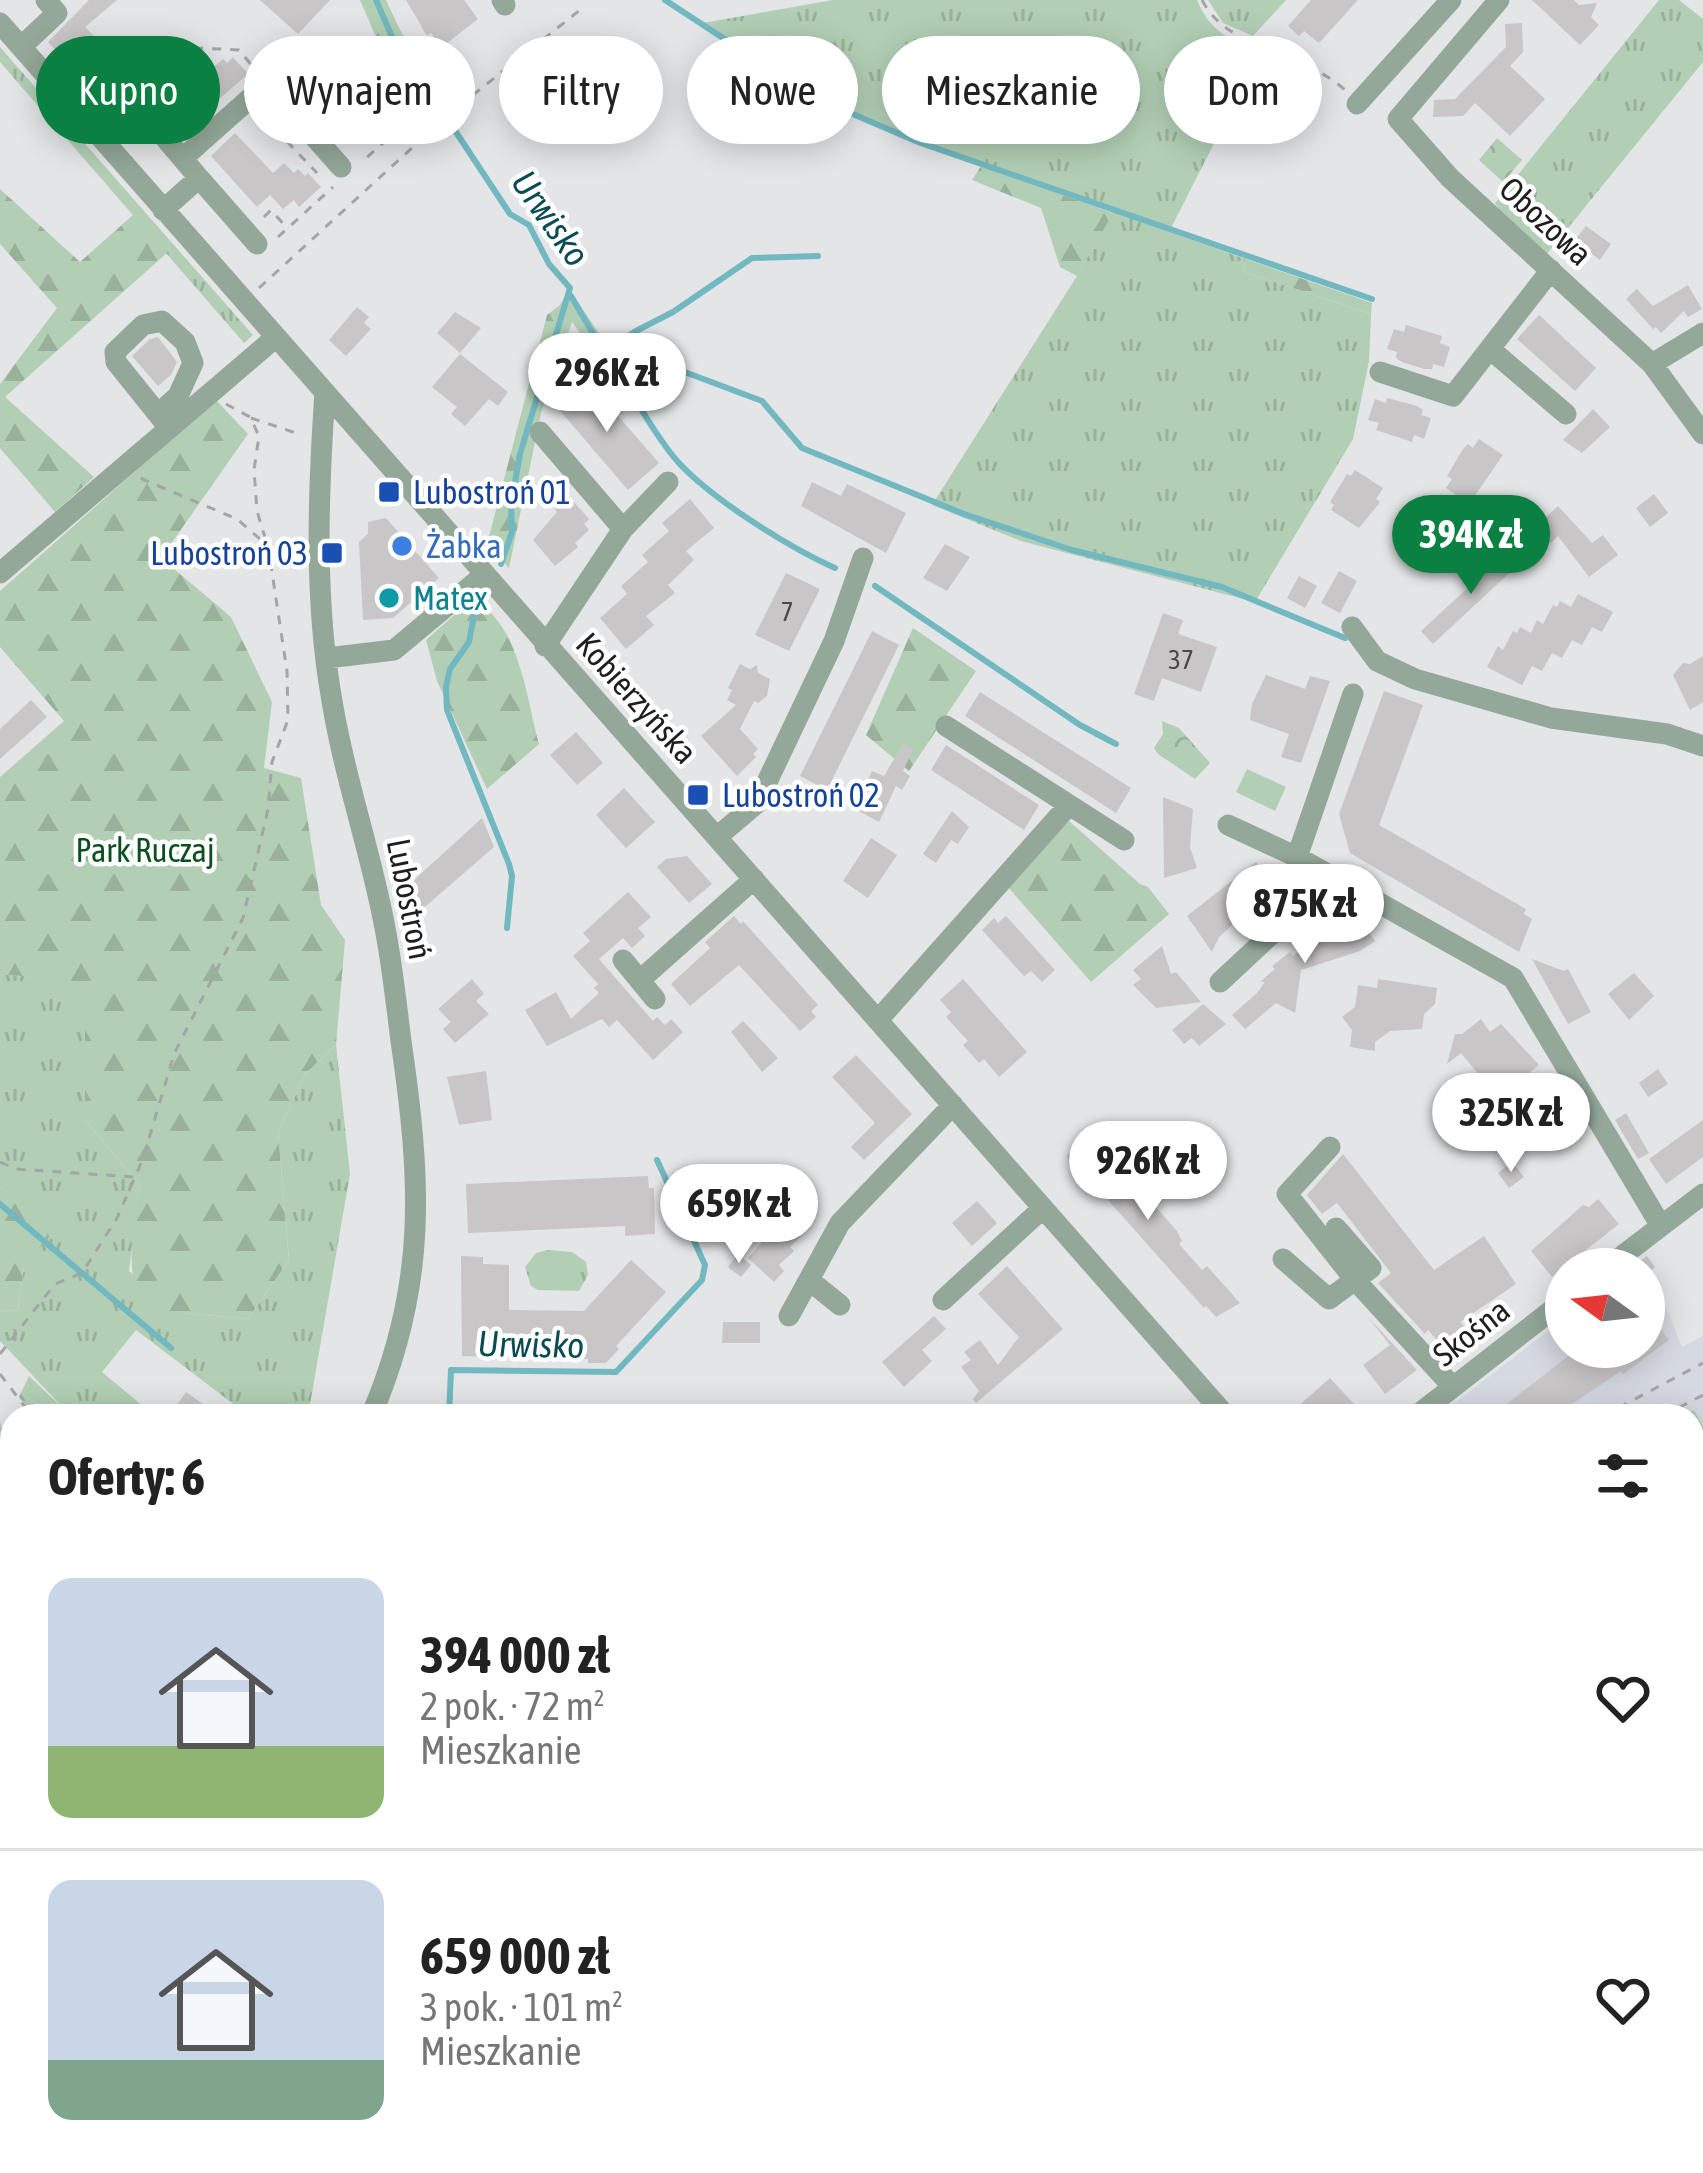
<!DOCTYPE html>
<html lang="pl">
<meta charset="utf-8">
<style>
:root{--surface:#fff;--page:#f6f6f6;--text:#222;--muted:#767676;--line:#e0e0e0;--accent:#0b8043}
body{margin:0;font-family:"Asap Condensed",sans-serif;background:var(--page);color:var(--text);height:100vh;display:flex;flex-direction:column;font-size:45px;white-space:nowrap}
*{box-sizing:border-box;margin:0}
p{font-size:39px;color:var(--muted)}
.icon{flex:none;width:66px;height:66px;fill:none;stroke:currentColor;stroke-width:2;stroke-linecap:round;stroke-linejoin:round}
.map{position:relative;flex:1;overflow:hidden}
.panel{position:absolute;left:0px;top:1404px;width:1704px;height:771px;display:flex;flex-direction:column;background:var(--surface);border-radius:36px 36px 0 0;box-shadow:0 6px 30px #0003}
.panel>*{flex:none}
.hud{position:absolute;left:36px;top:36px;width:1632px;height:108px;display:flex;gap:24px}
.needle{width:78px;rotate:285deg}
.fabs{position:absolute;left:1545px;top:1248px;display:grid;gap:24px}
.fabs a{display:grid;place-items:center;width:120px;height:120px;border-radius:50%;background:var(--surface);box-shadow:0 6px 30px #0003;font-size:60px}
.price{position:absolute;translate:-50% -102px;padding:0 27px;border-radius:42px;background:#fff;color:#222;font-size:39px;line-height:78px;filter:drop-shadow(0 3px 6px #0008)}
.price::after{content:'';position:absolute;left:50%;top:72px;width:36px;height:27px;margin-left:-18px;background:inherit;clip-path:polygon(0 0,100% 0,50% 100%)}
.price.selected{background:var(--accent);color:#fff}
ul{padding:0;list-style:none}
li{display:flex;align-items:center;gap:36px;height:300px;padding:0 48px}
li+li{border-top:3px solid var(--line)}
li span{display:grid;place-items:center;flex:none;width:336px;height:240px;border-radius:24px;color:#555}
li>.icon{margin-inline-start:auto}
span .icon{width:144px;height:144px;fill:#fffc;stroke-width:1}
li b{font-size:51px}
h2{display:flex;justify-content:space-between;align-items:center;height:144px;padding:0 48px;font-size:51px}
.tag{padding:0 42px;border-radius:54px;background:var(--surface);box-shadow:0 6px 30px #0003;font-size:42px;line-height:108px}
.tag.selected{background:var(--accent);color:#fff}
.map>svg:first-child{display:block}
.built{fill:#d5d9e1}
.grass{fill:url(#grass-tufts)}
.forest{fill:url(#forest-firs)}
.park{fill:url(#park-crowns)}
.pitch{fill:#b2cfb5}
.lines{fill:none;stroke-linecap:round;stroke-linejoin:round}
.stream{stroke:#72b8c0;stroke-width:6}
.building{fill:#c8c6c7}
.path{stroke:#a4a5a6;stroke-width:3;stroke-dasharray:9 9;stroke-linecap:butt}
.minor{stroke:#93a899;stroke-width:21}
.transit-dot{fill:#1a4fb4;stroke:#fff;stroke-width:4.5}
.shop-dot{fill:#3f7fe0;stroke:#fff;stroke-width:4.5}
.culture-dot{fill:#0f9aa8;stroke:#fff;stroke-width:4.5}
.labels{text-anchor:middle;stroke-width:9;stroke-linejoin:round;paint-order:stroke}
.number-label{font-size:27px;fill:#484849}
.street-label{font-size:33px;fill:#1e1e1f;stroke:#fff}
.transit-label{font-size:33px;fill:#164399;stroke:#fff;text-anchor:start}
.shop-label{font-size:33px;fill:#366cbe;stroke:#fff;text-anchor:start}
.culture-label{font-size:33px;fill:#0d838f;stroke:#fff;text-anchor:start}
.park-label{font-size:33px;fill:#0c5021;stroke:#fff}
.water-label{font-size:36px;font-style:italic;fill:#0b4c52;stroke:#fff}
</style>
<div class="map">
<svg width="1703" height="2173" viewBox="0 0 1703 2173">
<defs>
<pattern id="grass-tufts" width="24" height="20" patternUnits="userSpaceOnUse" patternTransform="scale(3)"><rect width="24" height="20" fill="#b2cfb5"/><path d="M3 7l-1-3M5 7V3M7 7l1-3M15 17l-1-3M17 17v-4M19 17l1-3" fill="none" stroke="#99b19b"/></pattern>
<pattern id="forest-firs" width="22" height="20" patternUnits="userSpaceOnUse" patternTransform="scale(3)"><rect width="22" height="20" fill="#b2cfb5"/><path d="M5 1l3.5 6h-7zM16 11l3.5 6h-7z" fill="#99b19b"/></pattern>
<pattern id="park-crowns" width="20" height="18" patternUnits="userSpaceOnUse" patternTransform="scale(3)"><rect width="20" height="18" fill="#b2cfb5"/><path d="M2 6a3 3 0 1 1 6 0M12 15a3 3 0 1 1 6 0" fill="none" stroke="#99b19b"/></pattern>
</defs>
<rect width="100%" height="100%" fill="#e4e5e6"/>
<path class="built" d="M1644 1282 1656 1283 1682 1347 1703 1336V1526L1692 1530V1416H1438L1566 1317V1347H1644Z"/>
<path class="grass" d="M833 0H1197C1209 28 1222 35 1249 48L1234 104 1169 232 1246 259 1242 271 1371 314 1369 361 1353 439 1255 602 1021 541 932 505 1077 276 1112 212 918 145 813 97 697 24Z
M1208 0H1286L1253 36 1223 23Z
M1659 0H1679L1703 19V62L1546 255 1506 220 1495 203Z
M0 47 253 335 244 343 0 62Z
M0 974 85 981V1120L139 1184 129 1271 183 1313 248 1319 289 1260 278 1131 306 1073 336 1045 350 1174 308 1416H249L136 1330 102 1372 155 1416H71L0 1341V1312L18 1310 24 1266 14 1177 0 1189Z
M547 1250 572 1252 586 1262 588 1275 579 1291 538 1290 531 1286 525 1267 536 1253Z
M779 2163H967L958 2173H792Z"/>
<path class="forest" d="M360 0H386L400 30 433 82 429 107 382 51Z
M981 166 1113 213 1077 276 1060 267 1041 208 972 180Z
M0 189 80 262 133 215 167 253 5 397 94 477 55 512 0 448V384L57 308 0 244Z
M1246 259 1372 303 1371 314 1242 271Z
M569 289 607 345 595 354 572 322 541 413 509 568 487 544 547 315 560 305Z
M216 400 248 434 161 558 231 617 272 702 264 768 301 778 321 905 345 940 336 1045 306 1073 278 1131 289 1260 248 1319 183 1313 164 1325C116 1297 134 1230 139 1184L85 1120V982L0 974V777L64 721 0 647V591Z
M472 599C520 623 526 697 539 744L487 789 437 681 426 640Z
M913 628 976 671 909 771 866 735Z
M1069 821 1140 884 1148 887 1169 914 1091 982 1008 887Z
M14 1176 36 1187 49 1237 24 1266 18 1310 0 1312V1189Z
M29 1376 71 1416H35L19 1397Z
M0 1421 12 1470V1686L0 1693Z
M12 1716V1803L0 1804V1719Z"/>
<path class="park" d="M1497 138 1522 160 1503 182 1479 160Z
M1162 721 1179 728 1210 763 1195 779 1158 754 1154 748 1163 734Z
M241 2163H463L455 2173H258Z"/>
<path class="pitch" d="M1247 769 1286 787 1275 811 1236 792Z
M1694 1410 1703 1427V1486L1692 1492V1416H1683Z
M511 2163H604L605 2164 598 2173H503Z"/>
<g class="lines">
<path class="stream" d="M376 0 396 46 436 105
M665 0 813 97 918 142 1372 299
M450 123 510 214 529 225 549 264 570 288 520 454 511 504 512 532 501 564
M571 296 595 337 607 348C626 383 645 419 669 451 699 492 788 547 835 568
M634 332 673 312 752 258 818 256
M607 348 633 333 658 362 762 401 802 448 964 514 1072 550 1222 587 1345 638
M875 586 1080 725 1116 744
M477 598 469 642 450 669 446 687 447 710 509 864 512 876 507 928
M0 1204 171 1348
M449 1416 451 1370 616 1372 702 1280 705 1265 657 1160
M0 1913 3 1915
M176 2173 178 2163
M1066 2173 1067 2163"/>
</g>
<path class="building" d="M89 0H117L85 27 109 51 97 64 76 43 62 57 48 42Z
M260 0H330L298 34Z
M406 0H464L478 19 442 47 431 33 427 36Z
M1311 0H1358L1319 43 1304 31 1299 36 1288 26Z
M1532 0H1574L1579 5 1597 3 1591 17 1599 25 1580 45Z
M1522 23 1523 52 1510 66 1545 99 1510 136 1475 103 1463 116 1433 117 1434 100 1455 99 1506 47 1505 24Z
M149 51 155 58 163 51 194 84 223 59 227 63 233 57 248 74 186 128 132 66Z
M321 57 358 96 369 86 379 97 384 92 390 100 394 97 406 111 385 130 378 123 368 133 356 119 342 131 296 79Z
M235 133 273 173 284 163 294 173 298 169 305 176 308 173 321 187 299 207 294 200 283 209 270 195 257 207 211 156Z
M1586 226 1611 244 1600 260 1574 241Z
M1688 285 1702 309 1688 317 1684 311 1661 333 1656 327 1653 329 1626 299 1637 289 1653 306Z
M357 307 369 317 364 323 371 329 346 356 329 340Z
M455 312 481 328 460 353 437 333Z
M1539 315 1596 368 1575 391 1517 339Z
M1406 325 1442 336 1440 343 1450 347 1444 367 1433 364 1432 369H1424L1402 362 1396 358 1397 352 1387 349 1394 329 1404 332Z
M158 337 177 362 171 375 158 386 132 356 150 339Z
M460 354 508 392 498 406 489 399 465 426 451 414 457 407 432 387Z
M586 379 659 463 628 490 556 406Z
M1387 398 1417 406 1423 410 1421 415 1431 418 1424 439 1414 435 1412 442 1376 430 1379 423 1368 420 1375 399 1386 403Z
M1593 409 1610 427 1582 453 1563 440Z
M1479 439 1503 455 1469 504 1446 488 1452 479 1447 476 1463 449 1468 444 1473 448Z
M1355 470 1383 488 1376 499 1380 502 1359 528 1331 510 1334 505 1330 502 1347 474 1351 476Z
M812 482 841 496 847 484 906 513 886 553 801 506Z
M1654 494 1668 513 1650 527 1636 508Z
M569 496 589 519 584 524 589 530 575 543 578 547 555 566 533 540 557 512 554 508Z
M690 499 714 528 686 551 694 560 668 585 675 593 646 616 654 625 626 649 600 618 627 594 621 586 648 562 642 555 669 531 662 523Z
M1558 506 1592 543 1603 535 1618 555 1589 577 1558 536 1551 543 1536 526Z
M386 518 439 578 393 618 363 620 359 542 368 534V522Z
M945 544 970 557 947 591 923 578Z
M1510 549 1521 562 1433 644 1421 631Z
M1339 571 1357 581 1340 613 1321 603Z
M786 573 820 589 789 651 755 635Z
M1299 576 1317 586 1305 608 1287 598Z
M1578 594 1613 612 1602 632 1592 627 1582 645 1572 640 1562 658 1552 653 1542 671 1532 666 1522 685 1487 667 1498 646 1503 650 1513 631 1517 633 1520 627 1531 633 1537 620 1543 624 1553 605 1557 607 1560 601 1571 607Z
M1163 613 1183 620 1178 634 1217 647 1201 692 1162 678 1154 701 1134 694Z
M872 631 899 645 827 790 800 776Z
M1703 656V702L1690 710 1673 675 1683 663 1690 664Z
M740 664 750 669 757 665 758 673 770 679 767 696 758 703 754 701 740 729 758 749 753 754 756 757 737 776 701 736 736 705 727 700 732 690 728 688Z
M1266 675 1305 689 1310 676 1330 681 1301 763 1281 757 1289 734 1250 720 1252 704Z
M1384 691 1423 705 1379 825 1526 909 1524 914 1532 919 1519 952 1350 853 1339 814Z
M980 692 1131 788 1116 813 965 716Z
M31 700 47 717 0 759V729Z
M576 732 603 763 577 785 550 755Z
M903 744 913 749 903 771 910 776 902 790 896 786 879 822 855 809 872 771 884 776Z
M946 745 1039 805 1024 830 931 770Z
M624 788 655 822 626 848 596 815Z
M1163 797 1193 809 1190 847 1197 868 1164 878Z
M952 811 969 827 958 844 951 840 936 863 923 854Z
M482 818 494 847 419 912 414 880Z
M871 838 897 855 868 898 843 881Z
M687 856 712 884 689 903 657 867 666 859Z
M1256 862 1288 898 1265 895 1219 937 1212 952 1187 916Z
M628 892 651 917 638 928 645 936 632 948 623 938 599 959 653 1021 657 1017 665 1025 671 1019 683 1032 653 1060 617 1020 609 1027 602 1019 547 1046 525 1010 556 992 571 1019 599 993 594 988 598 984 573 956 590 941 583 933Z
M1352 909 1375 941 1360 951 1301 970 1295 1013 1276 1003 1245 1029 1232 1015 1257 993 1265 982H1260L1275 969 1272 966 1290 952 1293 956 1321 934 1318 930Z
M734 916 741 924 743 921 818 1005 811 1011 816 1017 800 1031 739 965 690 1006 671 984 710 948 705 942Z
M1006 916 1055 970 1042 982 1031 971 1024 976 982 930 994 918 998 923Z
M1162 946 1171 974 1176 972 1201 1002 1156 1008 1133 985 1141 979 1133 970Z
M1532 959 1564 971 1568 969 1591 1012 1568 1024Z
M1634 973 1654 996 1629 1020 1608 994Z
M472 979 484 994 476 1001 489 1014 455 1043 443 1029 451 1022 438 1009Z
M963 979 1027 1052 999 1077 984 1059 979 1063 963 1045 968 1041 946 1017 951 1012 940 1000Z
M1378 979 1437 988 1435 1004 1424 1014 1422 1029 1390 1031 1375 1042V1051L1350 1047 1352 1030 1342 1017 1355 1007 1358 985 1377 988Z
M1203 1004 1226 1024 1199 1046 1192 1038 1184 1044 1172 1030Z
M1481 1019 1490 1032 1501 1024 1539 1065 1530 1072 1540 1084 1505 1110 1495 1097 1499 1094 1485 1075 1478 1074 1461 1053 1447 1064 1455 1034H1462Z
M743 1021 778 1058 762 1072 731 1032Z
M856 1055 912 1114 864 1160 851 1147 875 1123 832 1077Z
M1658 1069 1668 1084 1648 1097 1639 1083Z
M486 1071 492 1120 459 1125 447 1077Z
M1626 1113 1649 1153 1638 1159 1615 1120Z
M1703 1120V1157L1666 1184 1649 1159Z
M1095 1131 1118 1157 1114 1160 1177 1231 1182 1241 1179 1244 1202 1270 1207 1266 1240 1303 1216 1317 1206 1306 1204 1308 1091 1181 1084 1180 1069 1162 1067 1156Z
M1343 1154 1434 1270 1484 1236 1516 1284 1460 1322 1465 1327 1442 1346 1428 1330 1425 1334 1378 1283 1391 1273 1337 1203 1322 1214 1307 1195Z
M1512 1162 1524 1177 1509 1188 1498 1173Z
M648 1176 649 1188H654L655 1234 625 1236V1226L468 1233 466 1184Z
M1598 1199 1619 1224 1552 1277 1531 1251 1583 1205 1589 1207Z
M977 1201 997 1223 972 1246 952 1223Z
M791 1210 809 1228 790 1247 794 1251 779 1265 784 1271 774 1282 748 1258Z
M738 1254 751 1265 741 1277 728 1267Z
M461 1256 483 1257V1264L509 1265V1310L584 1311 631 1260 666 1292 616 1346 619 1349 606 1363H588V1359L462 1356Z
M1647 1256 1655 1267 1645 1275 1662 1318 1656 1323 1669 1340 1623 1374 1621 1371 1554 1416H1491L1580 1347H1644V1269L1635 1265Z
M1007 1266 1063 1329 976 1403 973 1399 979 1391 961 1367 971 1360 964 1352 980 1340 998 1365 1019 1337 978 1294Z
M934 1316 946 1329 922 1350 932 1361 904 1387 882 1362Z
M1367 1316 1417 1370 1385 1394 1363 1365 1390 1345Z
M723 1322H760V1343H722Z
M1330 1378 1354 1404 1342 1416H1303L1296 1408Z
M186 1392 203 1404 194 1416H169Z"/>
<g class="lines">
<path class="path" d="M1202 0C1228 51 1304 52 1345 90
M127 57 140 45 239 50 254 68
M291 80 321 51 379 55 423 107 363 161
M262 115 317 173
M372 130 382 142
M264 217 271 210 286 227
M278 237 333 187
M259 288 449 114 580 10
M226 404 250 417 259 436 254 470 257 511 267 544
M251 418 299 434
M0 1162 16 1169 135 1177
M0 1354 55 1284 82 1273 117 1218 143 1159 174 1054 243 918 268 809 272 762 288 720 287 671 268 546 237 519 140 478
M0 1374 32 1416
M1603 1416 1703 1363
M1663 1416 1703 1395
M1692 1514 1703 1508
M0 1525 12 1514
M0 1703 12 1700
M0 1778 5 1742 12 1729
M0 1803 11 1873
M0 1976 12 1980
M126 2163 134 2173"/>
<path class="minor" d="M502 0 505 5
M1499 0 1398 119 1450 178 1652 364 1703 434
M0 23 1226 1416
M21 47 57 13 46 0
M109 72 199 178
M1357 104 1451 0
M183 158 267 83 341 167
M163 210 199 178 257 244
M1490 349 1566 414
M1652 364 1703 333
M1380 372 1453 396 1551 270
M325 392C318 494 314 600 332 701 344 776 370 849 384 923 392 962 396 1002 401 1041 421 1179 428 1284 371 1416
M158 414 178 396 193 363 185 342 162 321 143 325 115 352 116 362 169 428
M540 432 623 529
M0 573 276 337
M1352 627 1377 661 1415 679 1551 718 1667 734 1703 746
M545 646 623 529 668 482
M327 658 394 650 484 575
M946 726 1124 840
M1228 825 1297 857 1513 978 1661 1226
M717 837 757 803 834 641 863 558
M1297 857 1353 694
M623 960 655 999
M640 980 754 879
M1220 982 1333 877
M878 1020 1069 805
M1330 1147 1287 1194 1355 1280 1453 1387
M1283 1259 1329 1299 1371 1268 1336 1228
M1605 1269 1703 1194
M809 1280 840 1305
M943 1300 1043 1208
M789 1316 840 1223 953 1105
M1416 1416 1566 1299
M1692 1540 1703 1541
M0 1892 12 1901
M1692 1944 1703 1957
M0 2021 12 2023
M0 2107 12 2072
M0 2133 12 2138
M224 2163 240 2173
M772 2163 784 2173
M17 2173 19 2163
M670 2173 679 2163
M964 2173 973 2163
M1205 2173 1209 2163"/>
</g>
<g class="transit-dot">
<rect x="377" y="480" width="24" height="24" rx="6"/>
<rect x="320" y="541" width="24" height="24" rx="6"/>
<rect x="686" y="783" width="24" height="24" rx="6"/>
</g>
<circle class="shop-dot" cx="402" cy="546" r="12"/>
<circle class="culture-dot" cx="389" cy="598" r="12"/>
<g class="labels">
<g class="number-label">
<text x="787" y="621">7</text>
<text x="1181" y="669">37</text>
</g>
<g class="street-label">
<text transform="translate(1546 221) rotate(43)" y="12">Obozowa</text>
<text transform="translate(637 698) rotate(48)" y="12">Kobierzyńska</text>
<text transform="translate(410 899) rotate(79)" y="12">Lubostroń</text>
<text transform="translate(1471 1332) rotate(-38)" y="12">Skośna</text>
</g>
<g class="transit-label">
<text x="413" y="504">Lubostroń 01</text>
<text x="308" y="565" text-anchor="end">Lubostroń 03</text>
<text x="722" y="807">Lubostroń 02</text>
</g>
<g class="shop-label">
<text x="426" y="558">Żabka</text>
</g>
<g class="culture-label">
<text x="413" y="610">Matex</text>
</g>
<g class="park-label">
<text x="145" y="862">Park Ruczaj</text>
</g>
<g class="water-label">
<text transform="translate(551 218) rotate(55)" y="13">Urwisko</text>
<text transform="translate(531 1344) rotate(1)" y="13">Urwisko</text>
</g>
</g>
</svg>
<div class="fabs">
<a><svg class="needle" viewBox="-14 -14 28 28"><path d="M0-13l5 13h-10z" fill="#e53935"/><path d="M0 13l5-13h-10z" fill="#767676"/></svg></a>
</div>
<b class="price" style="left:607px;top:435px">296K zł</b>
<b class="price selected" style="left:1471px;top:597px">394K zł</b>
<b class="price" style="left:1305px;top:966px">875K zł</b>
<b class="price" style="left:1511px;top:1175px">325K zł</b>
<b class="price" style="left:1148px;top:1223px">926K zł</b>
<b class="price" style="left:739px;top:1266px">659K zł</b>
<div class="hud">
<a class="tag selected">Kupno</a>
<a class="tag">Wynajem</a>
<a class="tag">Filtry</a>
<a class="tag">Nowe</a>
<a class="tag">Mieszkanie</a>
<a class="tag">Dom</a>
</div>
<section class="panel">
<h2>Oferty: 6<svg class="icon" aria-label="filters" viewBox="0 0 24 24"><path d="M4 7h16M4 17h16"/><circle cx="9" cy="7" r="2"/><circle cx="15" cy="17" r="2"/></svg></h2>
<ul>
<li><span style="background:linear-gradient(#c9d6e8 70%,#8fb573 0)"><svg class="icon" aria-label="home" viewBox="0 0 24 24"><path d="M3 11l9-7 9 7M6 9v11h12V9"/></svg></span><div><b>394 000 zł</b><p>2 pok. · 72 m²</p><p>Mieszkanie</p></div><svg class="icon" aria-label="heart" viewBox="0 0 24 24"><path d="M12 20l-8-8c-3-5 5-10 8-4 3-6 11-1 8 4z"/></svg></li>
<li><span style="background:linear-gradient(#c9d6e8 75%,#7fa58c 0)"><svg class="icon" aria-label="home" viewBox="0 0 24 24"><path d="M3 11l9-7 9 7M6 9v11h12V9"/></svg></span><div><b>659 000 zł</b><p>3 pok. · 101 m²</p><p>Mieszkanie</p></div><svg class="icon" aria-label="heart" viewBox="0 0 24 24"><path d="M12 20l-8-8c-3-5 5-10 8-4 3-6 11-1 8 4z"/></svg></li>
</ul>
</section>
</div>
